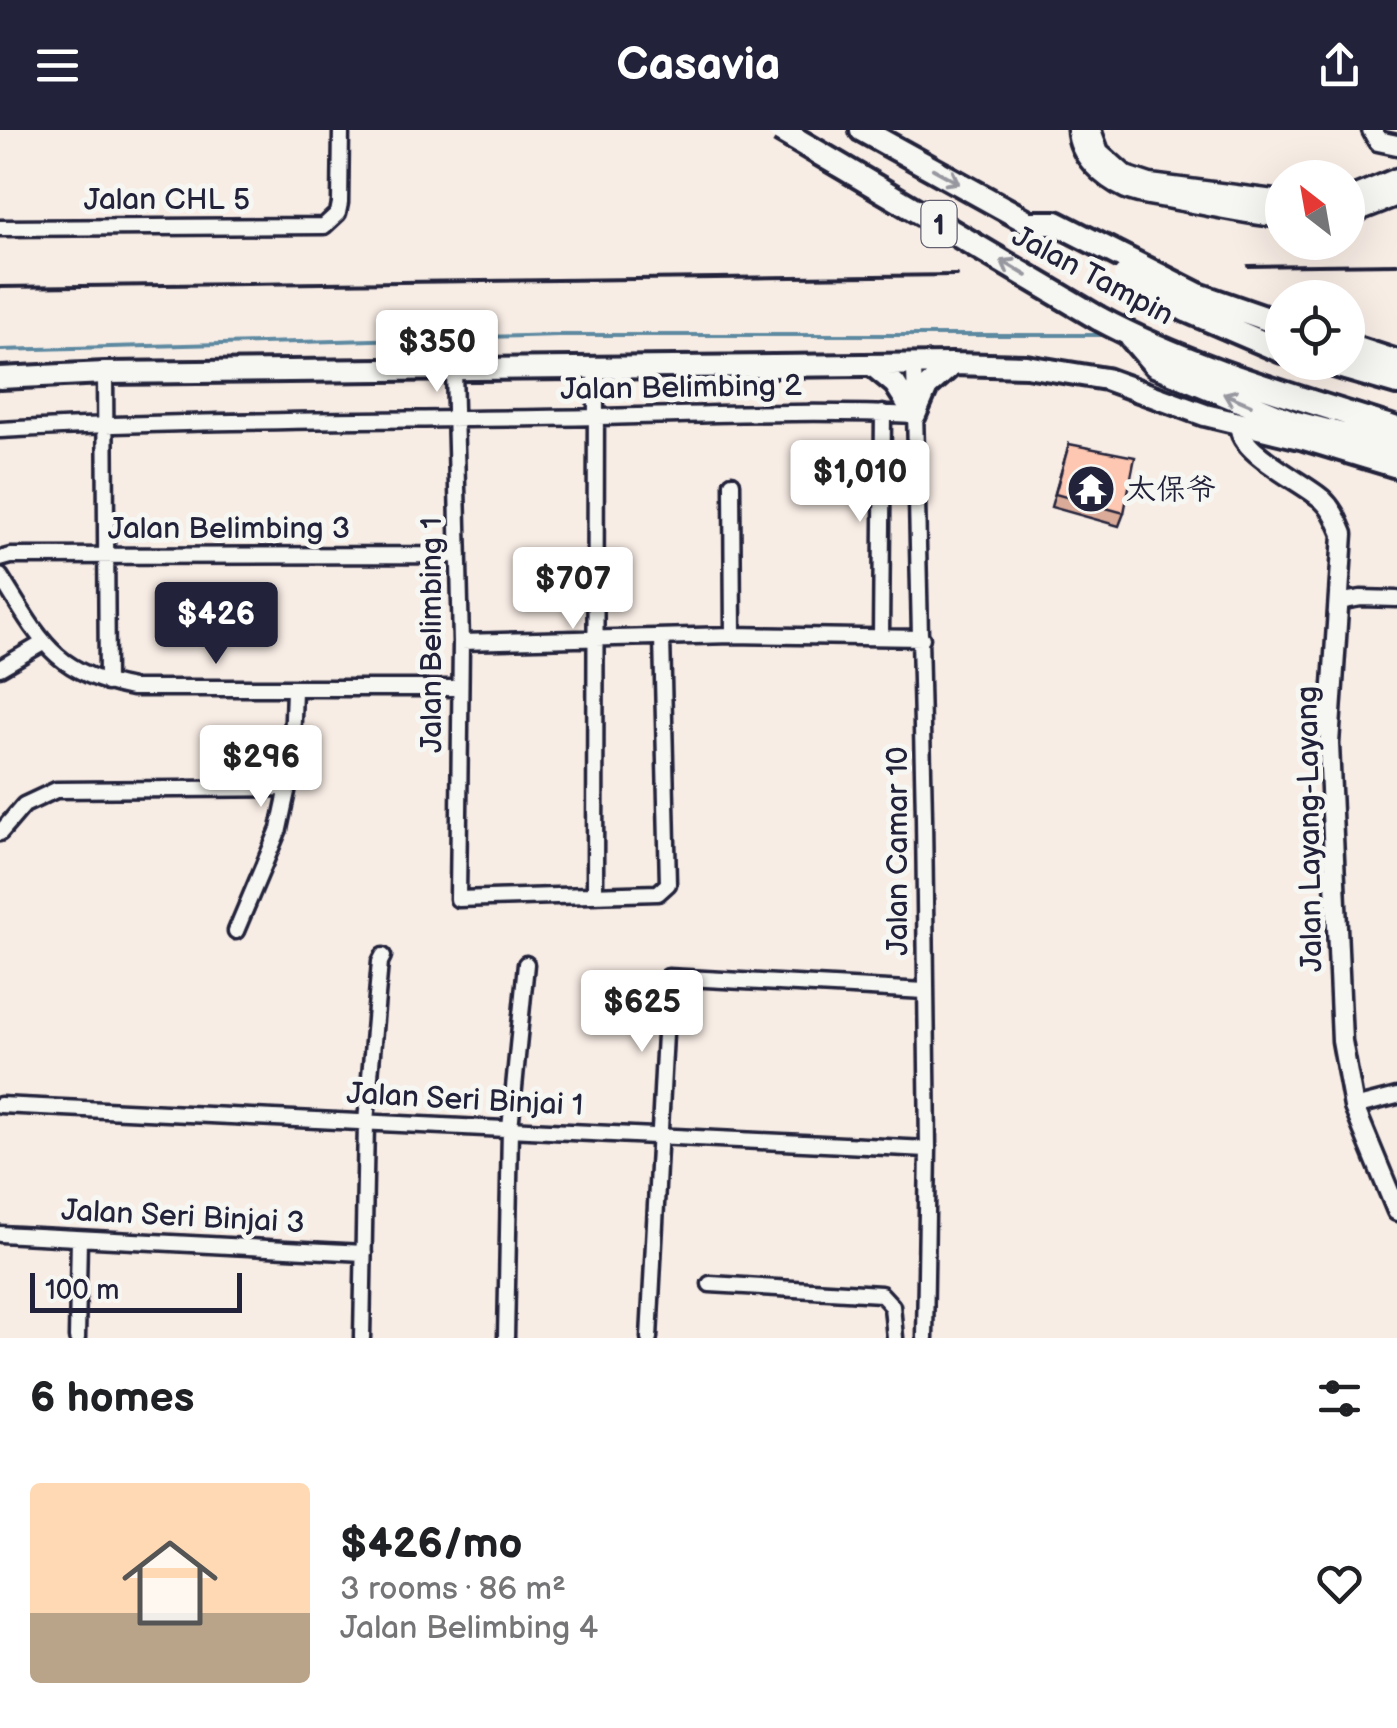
<!DOCTYPE html>
<meta charset="utf-8">
<style>
:root{--surface:#fff;--page:#f6f6f6;--text:#202124;--muted:#757577;--line:#e0e0e0;--accent:#22223b}
body{margin:0;font-family:"Balsamiq Sans","LXGW WenKai TC",sans-serif;background:var(--page);color:var(--text);height:100vh;display:flex;flex-direction:column;font-size:38px;white-space:nowrap}
*{box-sizing:border-box;margin:0}
p{font-size:32px;color:var(--muted)}
.icon{flex:none;width:55px;height:55px;fill:none;stroke:currentColor;stroke-width:2;stroke-linecap:round;stroke-linejoin:round}
.map{position:relative;height:1208px;overflow:hidden}
.side{display:flex;flex-direction:column;background:var(--surface);flex:1}
.side>*{flex:none}
.needle{width:65px;rotate:329deg}
.tools{position:absolute;left:1265px;top:30px;display:grid;gap:20px}
.tools a{display:grid;place-items:center;width:100px;height:100px;border-radius:50%;background:var(--surface);box-shadow:0 10px 40px #0002;font-size:50px}
.scale{position:absolute;left:30px;bottom:25px;width:212px;box-sizing:border-box;padding-left:10px;border:5px solid #22223b;border-top:0;font-size:28px;line-height:35px;white-space:nowrap;color:#22223b;-webkit-text-stroke:8px #f6f6f2;paint-order:stroke}
.price{position:absolute;translate:-50% -85px;padding:0 22px;border-radius:10px;background:#fff;color:#222;font-size:32px;line-height:65px;filter:drop-shadow(0 2px 5px #0008)}
.price::after{content:'';position:absolute;left:50%;top:60px;width:30px;height:22px;margin-left:-15px;background:inherit;clip-path:polygon(0 0,100% 0,50% 100%)}
.price.selected{background:var(--accent);color:#fff}
ul{padding:0;list-style:none}
li{display:flex;align-items:center;gap:30px;height:250px;padding:0 30px}
li+li{border-top:2px solid var(--line)}
li span{display:grid;place-items:center;flex:none;width:280px;height:200px;border-radius:10px;color:#555}
li>.icon{margin-inline-start:auto}
span .icon{width:120px;height:120px;fill:#fffc;stroke-width:1}
li b{font-size:42px}
h2{display:flex;justify-content:space-between;align-items:center;height:120px;padding:0 30px;font-size:42px}
header{display:flex;justify-content:space-between;align-items:center;height:130px;padding:0 30px;background:var(--accent);color:#fff;font-size:45px;font-weight:700}
.map>svg:first-child{display:block}
.lines{fill:none;stroke-linecap:round;stroke-linejoin:round}
.stream{stroke:#5d89a1;stroke-width:4}
.minor-casing{stroke:#22223b;stroke-width:21}
.tertiary-casing{stroke:#22223b;stroke-width:25}
.secondary-casing{stroke:#22223b;stroke-width:28}
.trunk-casing{stroke:#22223b;stroke-width:30}
.minor{stroke:#f6f6f2;stroke-width:14}
.tertiary{stroke:#f6f6f2;stroke-width:18}
.secondary{stroke:#f6f6f2;stroke-width:20}
.trunk{stroke:#f6f6f2;stroke-width:22}
.rail{stroke:#22223b;stroke-width:4}
.trunk-bridge-casing{stroke:#22223b;stroke-width:30;stroke-linecap:butt}
.trunk-bridge{stroke:#f6f6f2;stroke-width:22}
.wall{fill:#daab98;stroke:#22223b;stroke-width:2.5}
.building{fill:#fec7b1;stroke:#22223b;stroke-width:2.5}
.oneway{stroke:#9797a0}
.labels{text-anchor:middle;stroke-width:10;stroke-linejoin:round;paint-order:stroke}
.shield{fill:#f6f6f2;stroke:#626272;stroke-width:2.5}
.shield-label{font-size:28px;font-weight:bold;fill:#22223b}
.street-label{font-size:30px;fill:#22223b;stroke:#f6f6f2}
.poi-label{font-size:30px;fill:#22223b;stroke:#f6f6f2;text-anchor:start}
</style>
<header><svg class="icon" aria-label="menu" viewBox="0 0 24 24"><path d="M4 6h16M4 12h16M4 18h16"/></svg>Casavia<svg class="icon" aria-label="share" viewBox="0 0 24 24"><path d="M12 15V3M7 8l5-5 5 5M5 13v7h14v-7"/></svg></header>
<div class="map">
<svg width="1397" height="1208" viewBox="0 0 1397 1208">
<rect width="100%" height="100%" fill="#f8ede5"/>
<filter id="ink" filterUnits="userSpaceOnUse"><feTurbulence type="fractalNoise" baseFrequency=".01" numOctaves="2"/><feDisplacementMap in="SourceGraphic" scale="20" xChannelSelector="R" yChannelSelector="G"/><feConvolveMatrix kernelMatrix="1 2 1 2 8 2 1 2 1" color-interpolation-filters="sRGB"/></filter>
<g filter="url(#ink)">
<g class="lines">
<path class="stream" d="M0 220 559 205H1104"/>
<g class="minor-casing">
<path id="minor" d="M0 98 324 96 338 83 340 73 341 0
M914 234 924 687 928 1019 925 1208
M454 240 461 512 458 769 658 763 668 754 662 507
M105 243 107 553
M0 300C199 289 398 291 597 287 703 285 809 280 915 285
M732 353 733 505
M0 429 11 426 459 425
M0 446C40 509 53 543 132 558H460
M1338 472 1361 468 1397 469
M881 507 883 283
M461 512 733 505 922 508
M0 538 43 513
M0 703 24 675 56 660 288 658
M595 765 596 239
M236 801 279 699 291 643 294 560
M0 975 928 1019
M1354 977 1397 966
M0 1104 364 1123
M710 1154 881 1164 892 1176 895 1208
M77 1208 79 1109
M362 1208 366 992 380 832 383 826
M506 1208 510 999 526 834
M649 1208 668 847 925 861"/>
</g>
<g class="tertiary-casing">
<path id="tertiary" d="M1077 0C1078 26 1103 48 1126 59 1139 65 1157 66 1172 69 1209 76 1245 84 1282 88
M1091 0 1099 22 1126 46 1150 54 1282 71
M1372 0 1378 11 1397 15
M1348 68 1397 48
M1348 85 1397 66
M1240 295C1236 321 1303 352 1322 369 1333 379 1337 390 1343 404L1329 614 1342 911 1354 977 1397 1081"/>
</g>
<g class="secondary-casing">
<path id="secondary" d="M872 235 895 254 915 285
M0 248 105 243 953 234 1026 236 1106 249 1205 285 1304 309 1397 337
M915 285 927 257 953 234"/>
</g>
<g class="trunk-casing">
<path id="trunk" d="M862 0 1030 93
M1198 165 1282 194
M1186 180 1282 221
M1098 188C1191 238 1297 267 1397 299
M1131 207 1155 235 1292 292 1397 319
M1348 216 1397 232
M1324 232 1397 253"/>
</g>
<use href="#minor" class="minor"/>
<use href="#tertiary" class="tertiary"/>
<use href="#secondary" class="secondary"/>
<use href="#trunk" class="trunk"/>
<path class="rail" d="M1248 136 1397 134
M0 157 956 145"/>
<g class="trunk-bridge-casing">
<path id="trunk-bridge" d="M780 0 1098 188
M1030 93H1056L1198 165
M1125 146 1186 180"/>
</g>
<use href="#trunk-bridge" class="trunk-bridge"/>
</g>
<path class="wall" d="M1069 314 1124 383 1119 396 1051 377Z"/>
<path class="building" d="M1069 314 1135 327 1124 383 1055 364Z"/>
<defs><path id="oneway-shaft" d="M-6 0H5M1.5-3L5.5 0L1.5 3" fill="none" stroke-width="1.6" stroke-linecap="round" stroke-linejoin="round" transform="scale(2.5)"/></defs>
<g class="oneway">
<use href="#oneway-shaft" transform="translate(946 46) rotate(29)"/>
<use href="#oneway-shaft" transform="translate(1014 138) rotate(-149)"/>
<use href="#oneway-shaft" transform="translate(1237 269) rotate(-157)"/>
</g>
</g>
<defs>
<g id="temple-disc" transform="scale(2.5)"><circle r="9.5" fill="#22223b" stroke="#f6f6f2"/><path d="M0-6L5-2H3V0L6.5 2.5H4V6H1.5V3h-3V6H-4V2.5H-6.5L-3 0V-2H-5Z" fill="#fff"/></g>
</defs>
<g fill-rule="evenodd">
<use href="#temple-disc" x="1091" y="359"/>
</g>
<g class="labels">
<rect class="shield" x="921.5" y="71" width="35" height="46" rx="8"/>
<g class="shield-label">
<text x="939" y="104">1</text>
</g>
<g class="street-label">
<text x="167" y="79">Jalan CHL 5</text>
<text transform="translate(1093 145) rotate(28)" y="10">Jalan Tampin</text>
<text transform="translate(681 257) rotate(-1)" y="10">Jalan Belimbing 2</text>
<text x="229" y="408">Jalan Belimbing 3</text>
<text transform="translate(431 505) rotate(-90)" y="10">Jalan Belimbing 1</text>
<text transform="translate(1309 699) rotate(-91)" y="10">Jalan Layang-Layang</text>
<text transform="translate(897 721) rotate(-90)" y="10">Jalan Camar 10</text>
<text transform="translate(465 969) rotate(3)" y="10">Jalan Seri Binjai 1</text>
<text transform="translate(183 1086) rotate(3)" y="10">Jalan Seri Binjai 3</text>
</g>
<g class="poi-label">
<text x="1126" y="369">太保爷</text>
</g>
</g>
</svg>
<div class="tools">
<a><svg class="needle" viewBox="-14 -14 28 28"><path d="M0-13l5 13h-10z" fill="#e53935"/><path d="M0 13l5-13h-10z" fill="#757577"/></svg></a>
<a><svg class="icon" aria-label="locate" viewBox="0 0 24 24"><circle cx="12" cy="12" r="6"/><path d="M12 2v4M12 18v4M2 12h4M18 12h4"/></svg></a>
</div>
<div class="scale">100 m</div>
<b class="price" style="left:437px;top:265px">$350</b>
<b class="price" style="left:860px;top:395px">$1,010</b>
<b class="price" style="left:573px;top:502px">$707</b>
<b class="price selected" style="left:216px;top:537px">$426</b>
<b class="price" style="left:261px;top:680px">$296</b>
<b class="price" style="left:642px;top:925px">$625</b>
</div>
<section class="side">
<h2>6 homes<svg class="icon" aria-label="filters" viewBox="0 0 24 24"><path d="M4 7h16M4 17h16"/><circle cx="9" cy="7" r="2"/><circle cx="15" cy="17" r="2"/></svg></h2>
<ul>
<li><span style="background:linear-gradient(#ffd9b3 65%,#b9a48a 0)"><svg class="icon" aria-label="home" viewBox="0 0 24 24"><path d="M3 11l9-7 9 7M6 9v11h12V9"/></svg></span><div><b>$426/mo</b><p>3 rooms · 86 m²</p><p>Jalan Belimbing 4</p></div><svg class="icon" aria-label="heart" viewBox="0 0 24 24"><path d="M12 20l-8-8c-3-5 5-10 8-4 3-6 11-1 8 4z"/></svg></li>
</ul>
</section>
